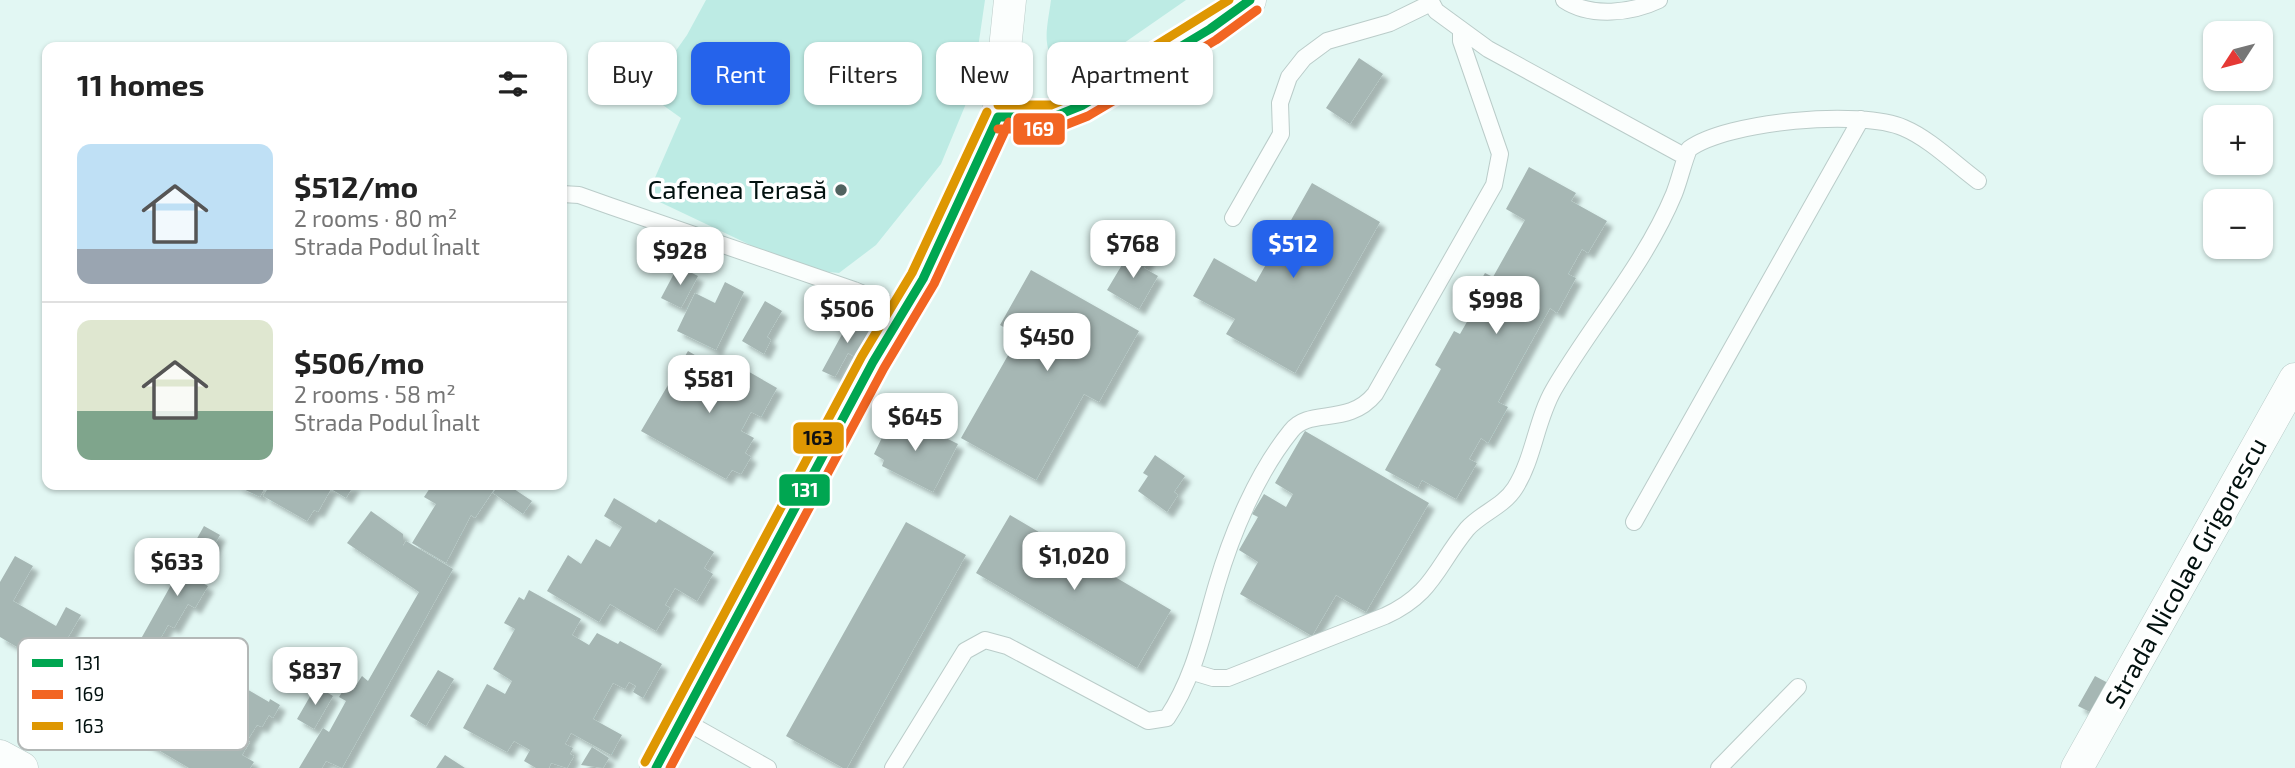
<!DOCTYPE html>
<meta charset="utf-8">
<style>
:root{--surface:#fff;--page:#f6f6f6;--text:#222;--muted:#767676;--line:#e0e0e0;--accent:#2563eb}
body{margin:0;font-family:"Exo 2",sans-serif;background:var(--page);color:var(--text);height:100vh;display:flex;flex-direction:column;font-size:26px;white-space:nowrap}
*{box-sizing:border-box;margin:0}
p{font-size:23px;color:var(--muted)}
.icon{flex:none;width:38px;height:38px;fill:none;stroke:currentColor;stroke-width:2;stroke-linecap:round;stroke-linejoin:round}
.map{position:relative;flex:1;overflow:hidden}
.drawer{position:absolute;left:42px;top:42px;width:525px;height:448px;display:flex;flex-direction:column;background:var(--surface);border-radius:14px;box-shadow:0 2px 5px #0004}
.drawer>*{flex:none}
.top-card{position:absolute;left:588px;top:42px;width:665px;height:63px;display:flex;gap:14px}
.needle{width:46px;rotate:234deg}
.controls{position:absolute;left:2203px;top:21px;display:grid;gap:14px}
.controls a{display:grid;place-items:center;width:70px;height:70px;border-radius:14px;background:var(--surface);box-shadow:0 2px 5px #0004;font-size:35px}
.price{position:absolute;translate:-50% -60px;padding:0 16px;border-radius:14px;background:#fff;color:#222;font-size:23px;line-height:46px;filter:drop-shadow(0 2px 4px #0008)}
.price::after{content:'';position:absolute;left:50%;top:42px;width:21px;height:16px;margin-left:-10px;background:inherit;clip-path:polygon(0 0,100% 0,50% 100%)}
.price.active{background:var(--accent);color:#fff}
ul{padding:0;list-style:none}
li{display:flex;align-items:center;gap:21px;height:175px;padding:0 35px}
li+li{border-top:2px solid var(--line)}
li span{display:grid;place-items:center;flex:none;width:196px;height:140px;border-radius:14px;color:#555}
li>.icon{margin-inline-start:auto}
span .icon{width:84px;height:84px;fill:#fffc;stroke-width:1}
li b{font-size:30px}
h2{display:flex;justify-content:space-between;align-items:center;height:84px;padding:0 35px;font-size:30px}
.chip{padding:0 24px;border-radius:14px;background:var(--surface);box-shadow:0 2px 5px #0004;font-size:24px;line-height:63px}
.chip.active{background:var(--accent);color:#fff}
.map>svg:first-child{display:block}
.green{fill:#bdebe4}
.building{fill:#a6b7b4;filter:url(#shadow)}
.lines{fill:none;stroke-linecap:round;stroke-linejoin:round}
.lane-casing{stroke:#baccc9;stroke-width:18}
.street-casing{stroke:#baccc9;stroke-width:33}
.lane{stroke:#fbfefd;stroke-width:16}
.street{stroke:#fbfefd;stroke-width:32}
.bus-1-casing{stroke:#fff;stroke-width:14}
.bus-2-casing{stroke:#fff;stroke-width:14}
.bus-3-casing{stroke:#fff;stroke-width:14}
.bus-1{stroke:#00a651;stroke-width:9}
.bus-2{stroke:#f26522;stroke-width:9}
.bus-3{stroke:#de9702;stroke-width:9}
.poi-dot{fill:#50625f;stroke:#fff;stroke-width:2.5}
.labels{text-anchor:middle;stroke-width:7;stroke-linejoin:round;paint-order:stroke}
.poi-label{font-size:26px;fill:#02110f;stroke:#fff;text-anchor:end}
.street-label{font-size:26px;fill:#02110f;stroke:#fff}
.key{fill:#fff;stroke:#b3b8b7;stroke-width:2}
.key-label{font-size:19px;fill:#02110f}
.line-badge{stroke:#fff;stroke-width:2.5}
.badge-label{font-size:19px;text-anchor:middle;font-weight:bold;fill:#fff}
.pale-badge-label{font-size:19px;text-anchor:middle;font-weight:bold;fill:#111}
</style>
<div class="map">
<svg width="2295" height="768" viewBox="0 0 2295 768">
<defs>
<filter id="shadow"><feDropShadow dx="6" dy="6" stdDeviation="2" flood-color="#0004"/></filter>
</defs>
<rect width="100%" height="100%" fill="#e2f7f3"/>
<path class="green" d="M706 0H985L972 89 941 164 876 245 839 273 801 269 647 196 681 118 646 93 687 35Z
M1051 0H1186L1075 77C1038 57 1046 36 1051 0Z"/>
<path class="building" d="M1359 58 1383 74 1350 124 1326 108Z
M1529 167 1576 193 1571 201 1607 221 1588 253 1582 249 1568 274 1576 278 1557 313 1550 308 1498 402 1508 407 1488 443 1481 438 1469 459 1477 463 1456 499 1422 480 1418 488 1385 470 1441 369 1435 365 1454 331 1460 334 1472 313 1464 309 1485 273 1493 277 1525 220 1506 209Z
M1312 183 1380 222 1295 373 1226 334 1235 319 1193 296 1214 258 1256 282Z
M1132 248 1149 259 1144 268 1158 276 1139 309 1107 290Z
M678 266 698 276 681 308 661 298Z
M1031 270 1139 331 1099 402 1084 394 1036 480 961 438 1019 336 1000 325Z
M725 282 744 292 716 350 677 331 695 293 715 303Z
M765 301 782 311 767 337 771 340 764 354 742 341Z
M852 316 871 326 855 357 848 353 835 377 822 371Z
M688 351 738 380 744 369 777 388 761 417 751 412 741 431 754 438 745 453 751 457 741 474 732 470 726 479 641 431Z
M906 418 958 444 933 492 882 466 884 460 874 454 891 419 903 425Z
M1305 431 1429 503 1366 612 1336 595 1312 636 1240 594 1258 562 1239 550 1258 517 1252 514 1264 494 1286 507 1293 494 1275 483Z
M1155 455 1185 476 1174 492 1178 495 1167 512 1138 491 1148 476 1143 473Z
M235 485H266L260 497Z
M270 485H354L346 498 331 489 318 512 314 510 307 521 263 496Z
M432 485H497L475 518 471 515 446 563 412 543 436 504 424 497Z
M498 485H508L532 501 523 514 493 493Z
M614 498 656 523 659 519 714 552 704 568 713 574 697 601 675 588 665 605 670 608 656 631 610 604 599 622 547 591 568 555 581 564 596 539 610 547 622 527 604 516Z
M371 511 403 534V546L406 541 453 569 342 768 326 761 322 768H299L323 728 329 732 346 701 339 697 346 686 353 690 362 676 368 681 419 592 347 543Z
M1010 515 1171 610 1137 668 976 573Z
M906 522 966 555 847 768H843L786 736Z
M204 526 220 535 195 579 208 586 195 608 188 604 174 628 168 625 143 670 128 662Z
M15 556 33 566 13 601 56 626 66 607 81 615 51 667 0 637V582Z
M529 590 581 619 572 635 589 645 597 633 618 644 620 641 662 664 643 698 633 692 636 686 629 682 625 689 613 683 593 719 622 735 611 755 571 733 565 744 573 748 570 754 574 756 567 768 551 763 549 768H536L524 761 530 750 514 741 507 752 463 728 487 684 505 694 512 681 493 669 515 629 504 623 519 597 524 600Z
M171 645 269 702 270 699 280 705 273 718 269 715 262 727 257 725 247 741 250 742 242 755 254 762 250 768H189L126 731Z
M438 670 454 679 426 726 410 716Z
M2095 676 2108 683 2092 713 2078 706Z
M316 686 333 696 314 729 297 719Z
M592 747 609 758 603 768 581 765Z
M445 755 465 768H436Z"/>
<g class="lines">
<g class="lane-casing">
<path id="lane" d="M1430 0 1436 11 1488 49 1686 157
M1564 0C1591 18 1632 13 1659 0
M562 194 579 195 610 206 854 290 904 311
M1233 218 1281 134 1280 103 1289 77 1304 58 1327 41 1390 23 1431 3
M1634 522 1861 119
M1193 672 1213 678H1228L1385 616C1433 594 1436 567 1467 529 1481 513 1503 507 1515 488 1534 458 1536 420 1554 389 1592 324 1645 264 1674 194 1680 179 1683 163 1689 149 1727 121 1861 109 1904 128 1930 139 1955 164 1978 181
M681 719 768 768
M893 768 965 651 985 640 1007 646 1148 721 1167 718C1195 676 1203 631 1217 584 1232 533 1257 473 1291 431 1309 407 1348 427 1375 394L1494 185 1500 154 1461 41V32
M1719 768 1798 687"/>
</g>
<g class="street-casing">
<path id="street" d="M998 117H1053L1083 105 1210 29 1250 0
M0 756 22 768
M656 768 873 362 923 279 998 117 1010 0
M2077 768 2295 379"/>
</g>
<use href="#lane" class="lane"/>
<use href="#street" class="street"/>
<g class="bus-1-casing">
<path id="bus-1" d="M998 117H1053L1083 105 1210 29 1250 0
M656 768 873 362 923 279 998 117"/>
</g>
<g class="bus-2-casing">
<path id="bus-2" d="M998 129H1055L1088 116 1216 40 1257 10
M670 768 884 368 934 284 1009 122"/>
</g>
<g class="bus-3-casing">
<path id="bus-3" d="M998 105H1051L1078 94 1229 0
M645 762 862 356 912 273 987 112"/>
</g>
<use href="#bus-1" class="bus-1"/>
<use href="#bus-2" class="bus-2"/>
<use href="#bus-3" class="bus-3"/>
</g>
<circle class="poi-dot" cx="841" cy="190" r="7"/>
<g class="labels">
<g class="poi-label">
<text x="827" y="199">Cafenea Terasă</text>
</g>
<g class="street-label">
<text transform="translate(2186 573) rotate(-61)" y="9">Strada Nicolae Grigorescu</text>
</g>
</g>
<rect x="18" y="638" width="230" height="112" rx="10" class="key"/>
<rect x="32" y="659" width="31" height="8" fill="#00a651"/>
<rect x="32" y="690" width="31" height="9" fill="#f26522"/>
<rect x="32" y="722" width="31" height="8" fill="#de9702"/>
<g class="key-label">
<text x="75" y="670">131</text>
<text x="75" y="701">169</text>
<text x="75" y="733">163</text>
</g>
<g class="line-badge">
<rect x="1012" y="112" width="54" height="34" rx="7" fill="#f26522"/>
<rect x="792" y="421" width="53" height="34" rx="7" fill="#de9702"/>
<rect x="778" y="473" width="53" height="34" rx="7" fill="#00a651"/>
</g>
<g class="badge-label">
<text x="1039" y="136">169</text>
<text x="805" y="497">131</text>
</g>
<g class="pale-badge-label">
<text x="818" y="445">163</text>
</g>
</svg>
<div class="controls">
<a><svg class="needle" viewBox="-14 -14 28 28"><path d="M0-13l5 13h-10z" fill="#e53935"/><path d="M0 13l5-13h-10z" fill="#767676"/></svg></a>
<a>+</a>
<a>−</a>
</div>
<b class="price" style="left:1133px;top:280px">$768</b>
<b class="price active" style="left:1293px;top:280px">$512</b>
<b class="price" style="left:680px;top:287px">$928</b>
<b class="price" style="left:1496px;top:336px">$998</b>
<b class="price" style="left:847px;top:345px">$506</b>
<b class="price" style="left:1047px;top:373px">$450</b>
<b class="price" style="left:709px;top:415px">$581</b>
<b class="price" style="left:915px;top:453px">$645</b>
<b class="price" style="left:1074px;top:592px">$1,020</b>
<b class="price" style="left:177px;top:598px">$633</b>
<b class="price" style="left:315px;top:707px">$837</b>
<div class="top-card">
<a class="chip">Buy</a>
<a class="chip active">Rent</a>
<a class="chip">Filters</a>
<a class="chip">New</a>
<a class="chip">Apartment</a>
</div>
<section class="drawer">
<h2>11 homes<svg class="icon" aria-label="filters" viewBox="0 0 24 24"><path d="M4 7h16M4 17h16"/><circle cx="9" cy="7" r="2"/><circle cx="15" cy="17" r="2"/></svg></h2>
<ul>
<li><span style="background:linear-gradient(#bfe0f5 75%,#9aa5b1 0)"><svg class="icon" aria-label="home" viewBox="0 0 24 24"><path d="M3 11l9-7 9 7M6 9v11h12V9"/></svg></span><div><b>$512/mo</b><p>2 rooms · 80 m²</p><p>Strada Podul Înalt</p></div></li>
<li><span style="background:linear-gradient(#dfe7d0 65%,#7fa58c 0)"><svg class="icon" aria-label="home" viewBox="0 0 24 24"><path d="M3 11l9-7 9 7M6 9v11h12V9"/></svg></span><div><b>$506/mo</b><p>2 rooms · 58 m²</p><p>Strada Podul Înalt</p></div></li>
</ul>
</section>
</div>
